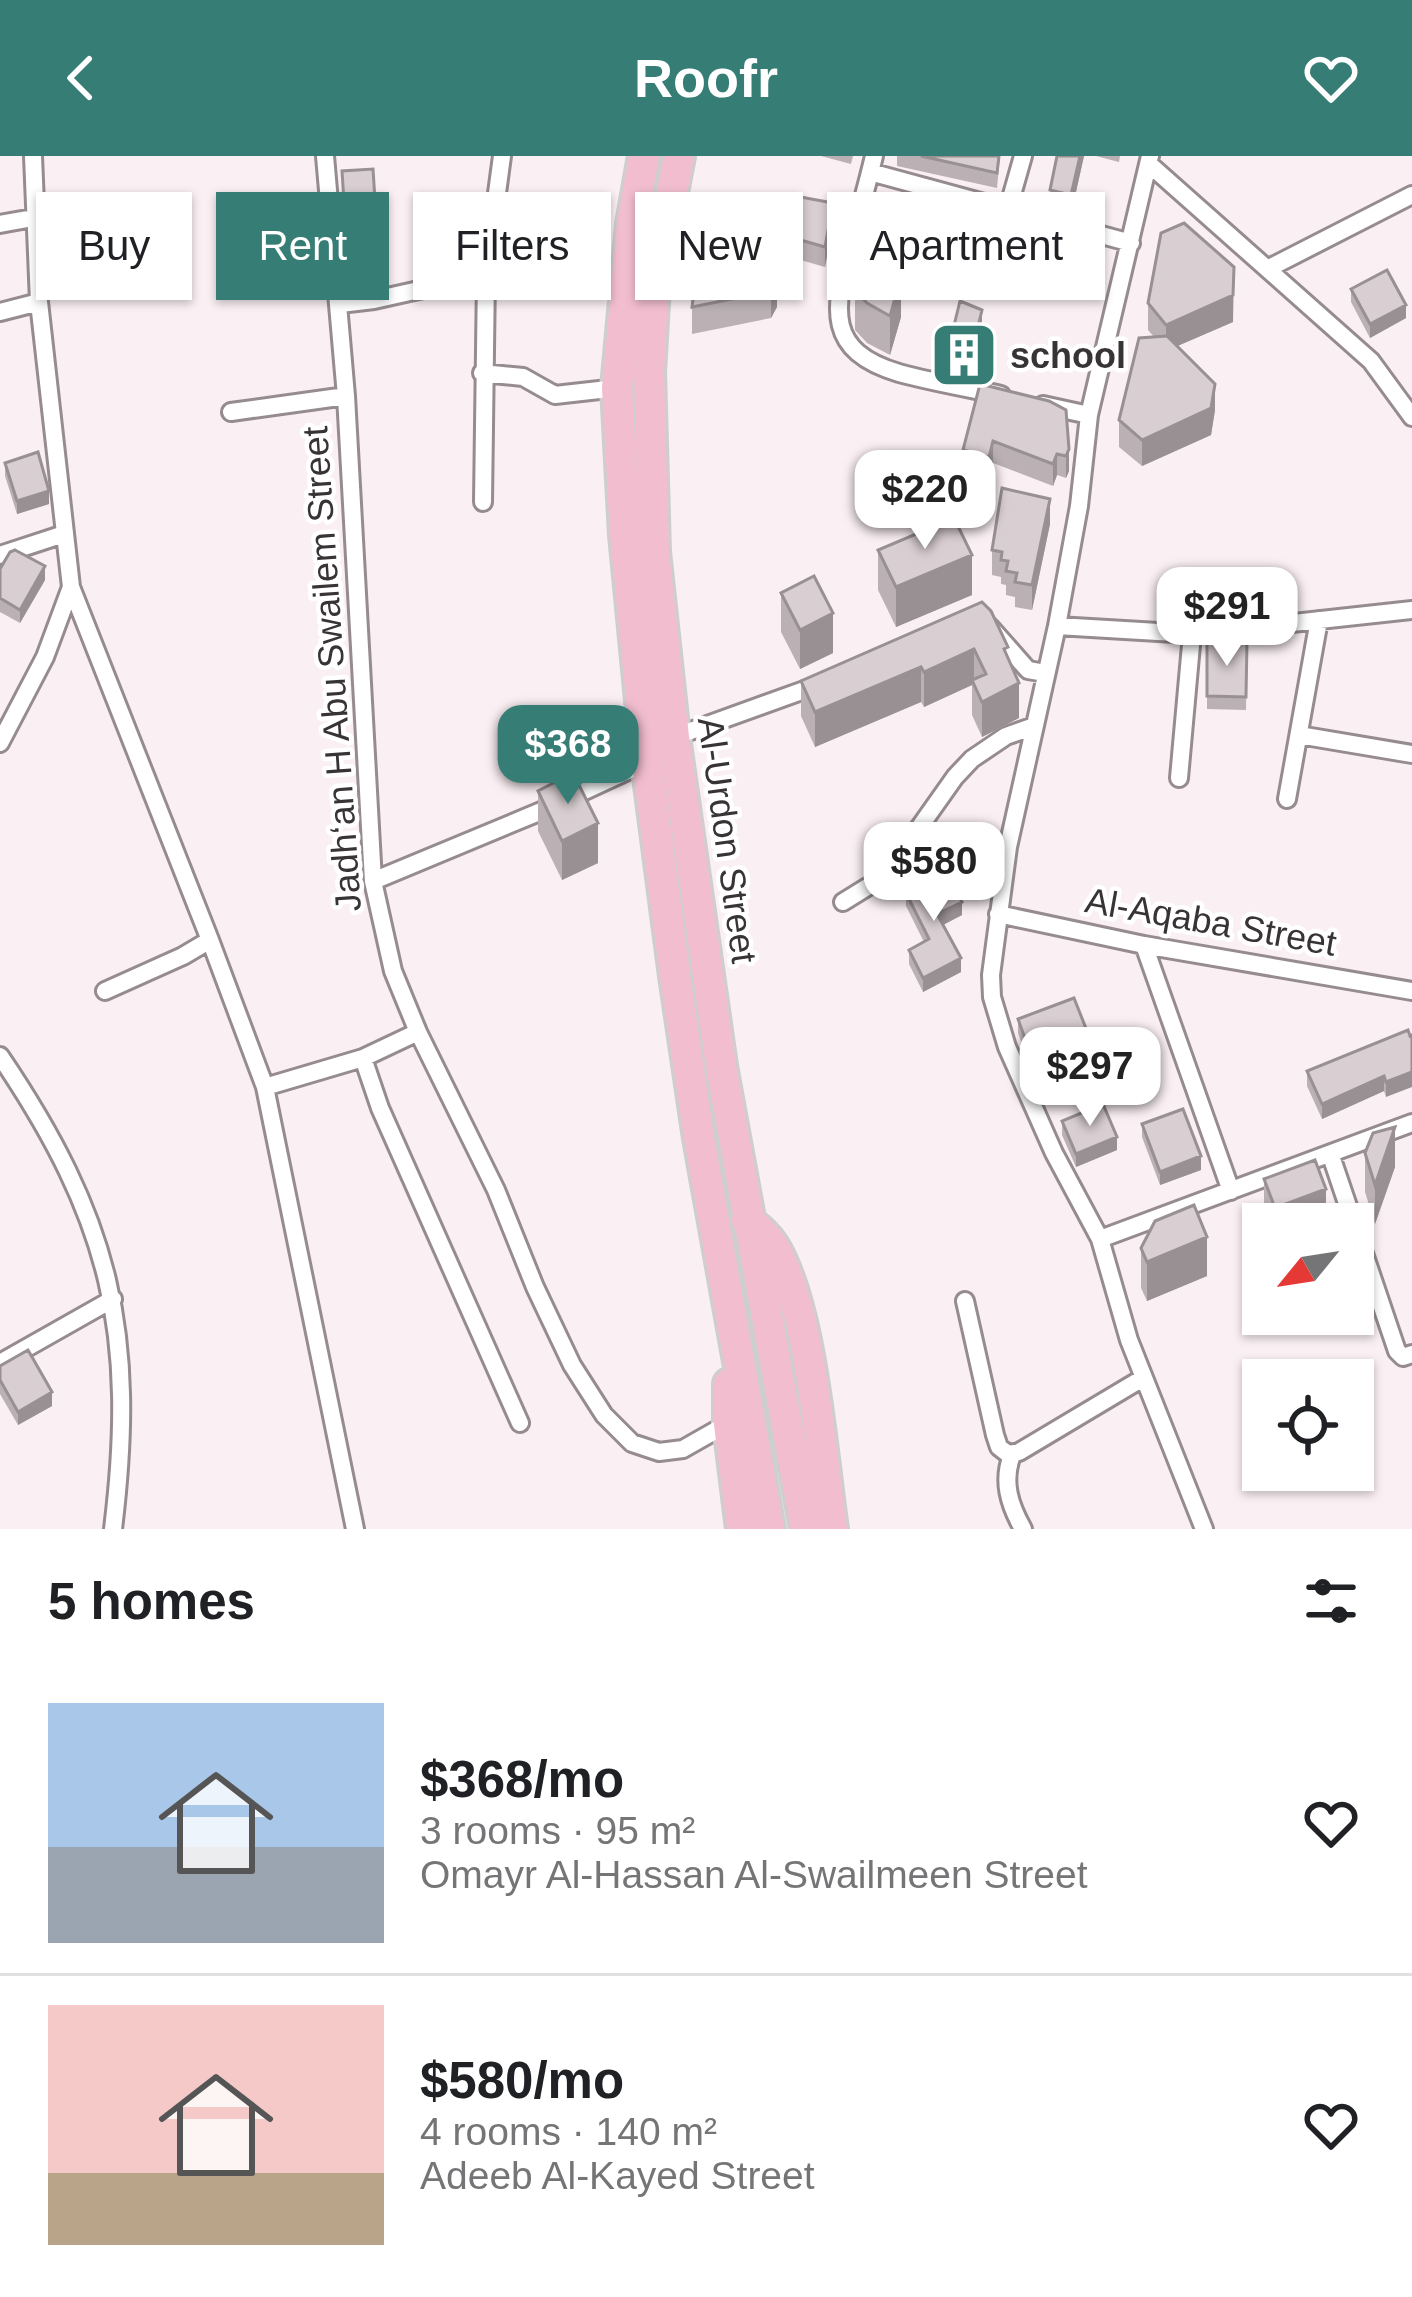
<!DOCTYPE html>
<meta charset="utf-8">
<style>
:root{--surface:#fff;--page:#f2f2f2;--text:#202124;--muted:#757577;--line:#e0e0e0;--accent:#367d75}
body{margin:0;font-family:Helvetica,sans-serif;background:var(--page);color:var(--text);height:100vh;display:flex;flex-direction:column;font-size:45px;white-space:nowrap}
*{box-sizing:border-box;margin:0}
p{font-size:39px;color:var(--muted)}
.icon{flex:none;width:66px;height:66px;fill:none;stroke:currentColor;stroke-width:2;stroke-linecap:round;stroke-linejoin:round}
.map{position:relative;height:1373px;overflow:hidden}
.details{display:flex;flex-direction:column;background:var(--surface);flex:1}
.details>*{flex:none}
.top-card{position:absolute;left:36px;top:36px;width:1341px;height:108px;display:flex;gap:24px}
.needle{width:78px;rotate:240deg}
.tools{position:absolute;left:1242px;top:1047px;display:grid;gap:24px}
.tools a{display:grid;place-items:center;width:132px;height:132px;border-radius:0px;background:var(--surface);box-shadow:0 3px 9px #0004;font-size:60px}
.price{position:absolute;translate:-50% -102px;padding:0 27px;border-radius:24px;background:#fff;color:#222;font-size:39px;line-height:78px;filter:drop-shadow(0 3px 6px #0008)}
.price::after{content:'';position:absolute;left:50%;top:72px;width:36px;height:27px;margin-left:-18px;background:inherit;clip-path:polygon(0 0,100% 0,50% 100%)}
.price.active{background:var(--accent);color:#fff}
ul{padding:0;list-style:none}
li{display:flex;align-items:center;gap:36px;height:300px;padding:0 48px}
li+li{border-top:3px solid var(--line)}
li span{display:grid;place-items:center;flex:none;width:336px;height:240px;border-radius:0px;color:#555}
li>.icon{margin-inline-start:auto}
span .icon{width:144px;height:144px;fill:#fffc;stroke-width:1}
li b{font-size:51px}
h2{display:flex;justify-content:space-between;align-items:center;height:144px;padding:0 48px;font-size:51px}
.chip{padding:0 42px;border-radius:0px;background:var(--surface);box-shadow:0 3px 9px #0004;font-size:42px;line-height:108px}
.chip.active{background:var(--accent);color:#fff}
header{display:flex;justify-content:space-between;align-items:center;height:156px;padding:0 48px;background:var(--accent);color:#fff;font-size:54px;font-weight:700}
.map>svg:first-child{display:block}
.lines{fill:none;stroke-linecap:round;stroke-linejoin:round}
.street-casing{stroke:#968c8f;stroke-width:22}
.highway-casing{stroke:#cfcecf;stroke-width:36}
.street{stroke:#fff;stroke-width:16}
.highway{stroke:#f2becf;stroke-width:30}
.wall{fill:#bbb1b4}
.shaded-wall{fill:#989092}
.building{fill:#d9ced1;stroke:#989092;stroke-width:3}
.labels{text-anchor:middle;stroke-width:9;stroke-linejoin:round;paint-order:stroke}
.poi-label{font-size:36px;font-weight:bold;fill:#383435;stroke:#fff;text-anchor:start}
.street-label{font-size:36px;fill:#383435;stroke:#fff}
</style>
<header><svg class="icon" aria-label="back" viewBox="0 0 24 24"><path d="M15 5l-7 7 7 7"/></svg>Roofr<svg class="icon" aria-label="heart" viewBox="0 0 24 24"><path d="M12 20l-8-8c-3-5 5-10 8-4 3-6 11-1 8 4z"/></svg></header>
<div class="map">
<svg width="1412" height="1373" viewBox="0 0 1412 1373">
<rect width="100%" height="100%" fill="#faeff3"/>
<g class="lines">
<g class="street-casing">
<path id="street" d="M33 0 39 146 71 431 210 784 183 800 105 835
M325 0 346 240 373 725 393 815 418 876 496 1034 535 1131 572 1209 604 1259 632 1287 659 1296 683 1293 734 1264
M874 0C867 30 858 61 850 91 834 153 825 195 899 217 932 226 967 232 1001 239
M1150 0 1089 259 1079 350 1057 470 1008 691 991 819 992 841 1007 891 1054 997 1100 1083 1129 1184 1204 1373
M1149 8 1371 205 1412 261
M870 16 1131 87
M1008 53 1023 0
M0 68 33 62
M1269 112 1412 39
M340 148 374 144 486 119 502 0
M0 156 39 146
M482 217 523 221 555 239 617 232
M1043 249 1089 259
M231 256 346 240
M483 346 486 119
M0 399 64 378
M1057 470 1192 478 1412 454
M990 471 1028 514 1045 517
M1299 579 1412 598
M674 581 821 528
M0 587 45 501 71 431
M1179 622 1192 478
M1287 643 1319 464
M373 725 539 656 647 606
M843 746 885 720 955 621 972 603 1006 580 1034 570
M998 758 1144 789 1412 835
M210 784 265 931 355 1373
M1144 789 1231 1035
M418 876 363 902 380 952 520 1267
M0 900C111 1064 137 1177 113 1373
M265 931 363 902
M1331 1000 1397 1195 1403 1201 1412 1198
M1100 1083 1412 967
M965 1145 995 1279 999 1291 1008 1298 1019 1296 1143 1222
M0 1207 113 1143
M1012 1299C1002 1325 1009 1348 1023 1373"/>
</g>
<g class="highway-casing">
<path id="highway" d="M644 0 632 68 617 232 625 379 647 606 675 820 699 982 769 1373
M679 0 654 130 649 216 654 396 674 581 721 910 806 1373
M747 1064C757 1072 766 1079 773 1090 811 1151 821 1299 832 1373
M729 1228V1268L742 1373"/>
</g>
<use href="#street" class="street"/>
<use href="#highway" class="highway"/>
</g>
<path class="wall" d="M821 0H853L851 8Z
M897 0H1000L997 32 897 10Z
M1084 0 1071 58 1050 52V34Z
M1096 0H1120L1119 6Z
M342 15 375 44V58L344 60Z
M833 67 825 111 783 99V79Z
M876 70H927L918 101 876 90Z
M1054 79 1044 115 1010 105V91Z
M777 124V151L771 162 692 178V151Z
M1351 133 1406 162 1370 182 1351 146Z
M855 134 901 161 890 199 867 187 855 174Z
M1148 147 1233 166 1177 190 1215 254 1211 279 1142 310 1119 291V264L1154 181 1148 174Z
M982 174 971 219 948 214V194Z
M1066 254 1069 315 1066 322 1057 319 1053 330 993 307 989 323 963 316V294Z
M5 307 49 348 17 358 5 320Z
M1050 368 1032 454 1015 451V441L1006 439V429L1001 428V421L992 419V394Z
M878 394 972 439 896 471 878 434Z
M0 413 45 424 20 467 0 456Z
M781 437 833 497 800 513 781 476Z
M982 446 1008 504 1019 562 982 581 972 559V529L924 551 921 546 815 591 801 560V525Z
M1207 485H1247L1246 554 1207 553Z
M538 635 598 707 562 724 538 675Z
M906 737 962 759 943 769 961 816 923 836 909 808V794L924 786 906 750Z
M1018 863 1089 894 1032 915 1018 877Z
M1408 874 1386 941 1384 935 1322 963 1307 930V915Z
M1062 965 1117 994 1076 1011 1062 979Z
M1142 968 1201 1014 1160 1029 1142 981Z
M1365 997 1395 1011 1375 1068 1365 1036Z
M1264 1023 1326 1068H1267L1264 1063Z
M1141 1092 1207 1120 1147 1145 1141 1132Z
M0 1210 52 1250 18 1269 0 1238Z"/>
<path class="shaded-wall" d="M1080 0H1084L1071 58V39Z
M833 47V67L825 111V91Z
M927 50V70L918 101V81Z
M1054 66V79L1044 115V101Z
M1234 111 1233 166 1166 195V169Z
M901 121V161L890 199V160Z
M777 124V151L771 162V135Z
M1406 149V162L1370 182V168Z
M982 154V174L971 219V199Z
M1215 228V254L1211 279 1142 310V284Z
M993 285V307L989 323V301Z
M1069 293V315L1066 322V300Z
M1057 298V319L1053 330V308Z
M49 335V348L17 358V345Z
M1050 343V368L1032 454V429Z
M972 399V439L896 471V431Z
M45 410V424L20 467V454Z
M833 457V497L800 513V474Z
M974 493V528L972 524V529L924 551V516Z
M921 511V546L815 591V556Z
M1019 527V562L982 581V546Z
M598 667V707L562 724V685Z
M962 746V759L937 772V758Z
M961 802V816L923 836V822Z
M1089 880V894L1032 915V902Z
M1412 916V931L1386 941V926Z
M1384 920V935L1322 963V948Z
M1395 971V1011L1375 1068V1029Z
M1117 981V994L1076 1011V998Z
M1201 1000V1014L1160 1029V1016Z
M1326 1033V1068H1275V1052Z
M1207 1081V1120L1147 1145V1106Z
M52 1236V1250L18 1269V1256Z"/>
<path class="building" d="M921 0H999L997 17Z
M1057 0H1080L1071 39 1050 34Z
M373 13 375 44 344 46 342 15Z
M884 38 927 50 918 81 876 70Z
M795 40 833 47 825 91 783 79Z
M1020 56 1054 66 1044 101 1010 91Z
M1184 67 1234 111 1233 139 1166 169 1148 147 1161 77Z
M712 69 777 124 771 135 692 151 697 112Z
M861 111 901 121 890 160 867 147 855 134Z
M1387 114 1406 149 1370 168 1351 133Z
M960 145 982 154 971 199 948 194Z
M1167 180 1215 228 1211 252 1142 284 1119 264 1139 182Z
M980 228 1049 245 1066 254 1069 293 1066 300 1057 298 1053 308 993 285 989 301 963 294Z
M38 296 49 335 17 345 5 307Z
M1002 332 1050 343 1032 429 1015 426 1017 417 1006 415 1008 405 1001 404 1002 396 992 394Z
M954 362 972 399 896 431 878 394Z
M15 394 45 410 20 454 0 442V413L10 396Z
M814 420 833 457 800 474 781 437Z
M982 446 991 455 1008 491 1004 493 1019 527 982 546 972 524 986 518 974 493 924 516 921 511 815 556 801 525Z
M1207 485H1247L1246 541 1207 540Z
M573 617 598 667 562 685 538 635Z
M947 716 962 746 937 758 961 802 923 822 909 794 929 783 906 737Z
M1074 842 1089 880 1032 902 1018 863Z
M1408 874 1410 880 1412 879V916L1386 926 1384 920 1322 948 1307 915Z
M1103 948 1117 981 1076 998 1062 965Z
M1183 953 1201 1000 1160 1016 1142 968Z
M1395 971 1375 1029 1365 997 1373 977Z
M1315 1004 1326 1033 1275 1052 1264 1023Z
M1194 1049 1207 1081 1147 1106 1141 1092 1155 1065Z
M28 1194 52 1236 18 1256 0 1224V1210Z"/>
<defs>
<g id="building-square" transform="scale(3.45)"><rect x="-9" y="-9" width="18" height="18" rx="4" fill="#367d75" stroke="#fff"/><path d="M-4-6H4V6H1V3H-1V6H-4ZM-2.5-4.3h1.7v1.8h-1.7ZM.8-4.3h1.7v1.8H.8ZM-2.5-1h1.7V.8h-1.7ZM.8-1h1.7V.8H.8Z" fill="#fff"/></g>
</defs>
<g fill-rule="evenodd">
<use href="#building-square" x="964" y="199"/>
</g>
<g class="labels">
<g class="poi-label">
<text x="1010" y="212">school</text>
</g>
<g class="street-label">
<text transform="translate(331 513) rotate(-94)" y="13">Jadh‘an H Abu Swailem Street</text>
<text transform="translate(728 684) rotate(82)" y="13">Al-Urdon Street</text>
<text transform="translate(1211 765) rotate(10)" y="13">Al-Aqaba Street</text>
</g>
</g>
</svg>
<div class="tools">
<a><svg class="needle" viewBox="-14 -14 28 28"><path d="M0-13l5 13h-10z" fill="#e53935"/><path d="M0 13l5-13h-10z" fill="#757577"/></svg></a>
<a><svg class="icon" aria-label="locate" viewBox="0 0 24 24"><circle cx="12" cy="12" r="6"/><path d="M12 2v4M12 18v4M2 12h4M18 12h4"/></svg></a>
</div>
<b class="price" style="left:925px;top:396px">$220</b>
<b class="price" style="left:1227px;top:513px">$291</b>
<b class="price active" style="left:568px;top:651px">$368</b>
<b class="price" style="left:934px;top:768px">$580</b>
<b class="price" style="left:1090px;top:973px">$297</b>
<div class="top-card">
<a class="chip">Buy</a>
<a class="chip active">Rent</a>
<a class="chip">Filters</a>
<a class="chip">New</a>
<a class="chip">Apartment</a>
</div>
</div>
<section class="details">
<h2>5 homes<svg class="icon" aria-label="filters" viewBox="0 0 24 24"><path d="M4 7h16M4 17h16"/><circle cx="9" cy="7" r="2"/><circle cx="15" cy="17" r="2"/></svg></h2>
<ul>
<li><span style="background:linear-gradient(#a9c7e8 60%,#9aa5b1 0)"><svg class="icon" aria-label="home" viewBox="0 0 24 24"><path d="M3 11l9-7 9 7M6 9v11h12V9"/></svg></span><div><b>$368/mo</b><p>3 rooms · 95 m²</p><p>Omayr Al-Hassan Al-Swailmeen Street</p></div><svg class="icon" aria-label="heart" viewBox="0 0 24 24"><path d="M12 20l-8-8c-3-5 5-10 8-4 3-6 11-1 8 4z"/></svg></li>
<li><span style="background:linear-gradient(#f6c9c9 70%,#b9a48a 0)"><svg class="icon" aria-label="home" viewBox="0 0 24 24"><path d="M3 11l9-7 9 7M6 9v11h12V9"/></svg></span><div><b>$580/mo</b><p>4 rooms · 140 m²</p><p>Adeeb Al-Kayed Street</p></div><svg class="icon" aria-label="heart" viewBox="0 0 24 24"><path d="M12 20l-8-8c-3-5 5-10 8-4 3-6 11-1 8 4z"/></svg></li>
</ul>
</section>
